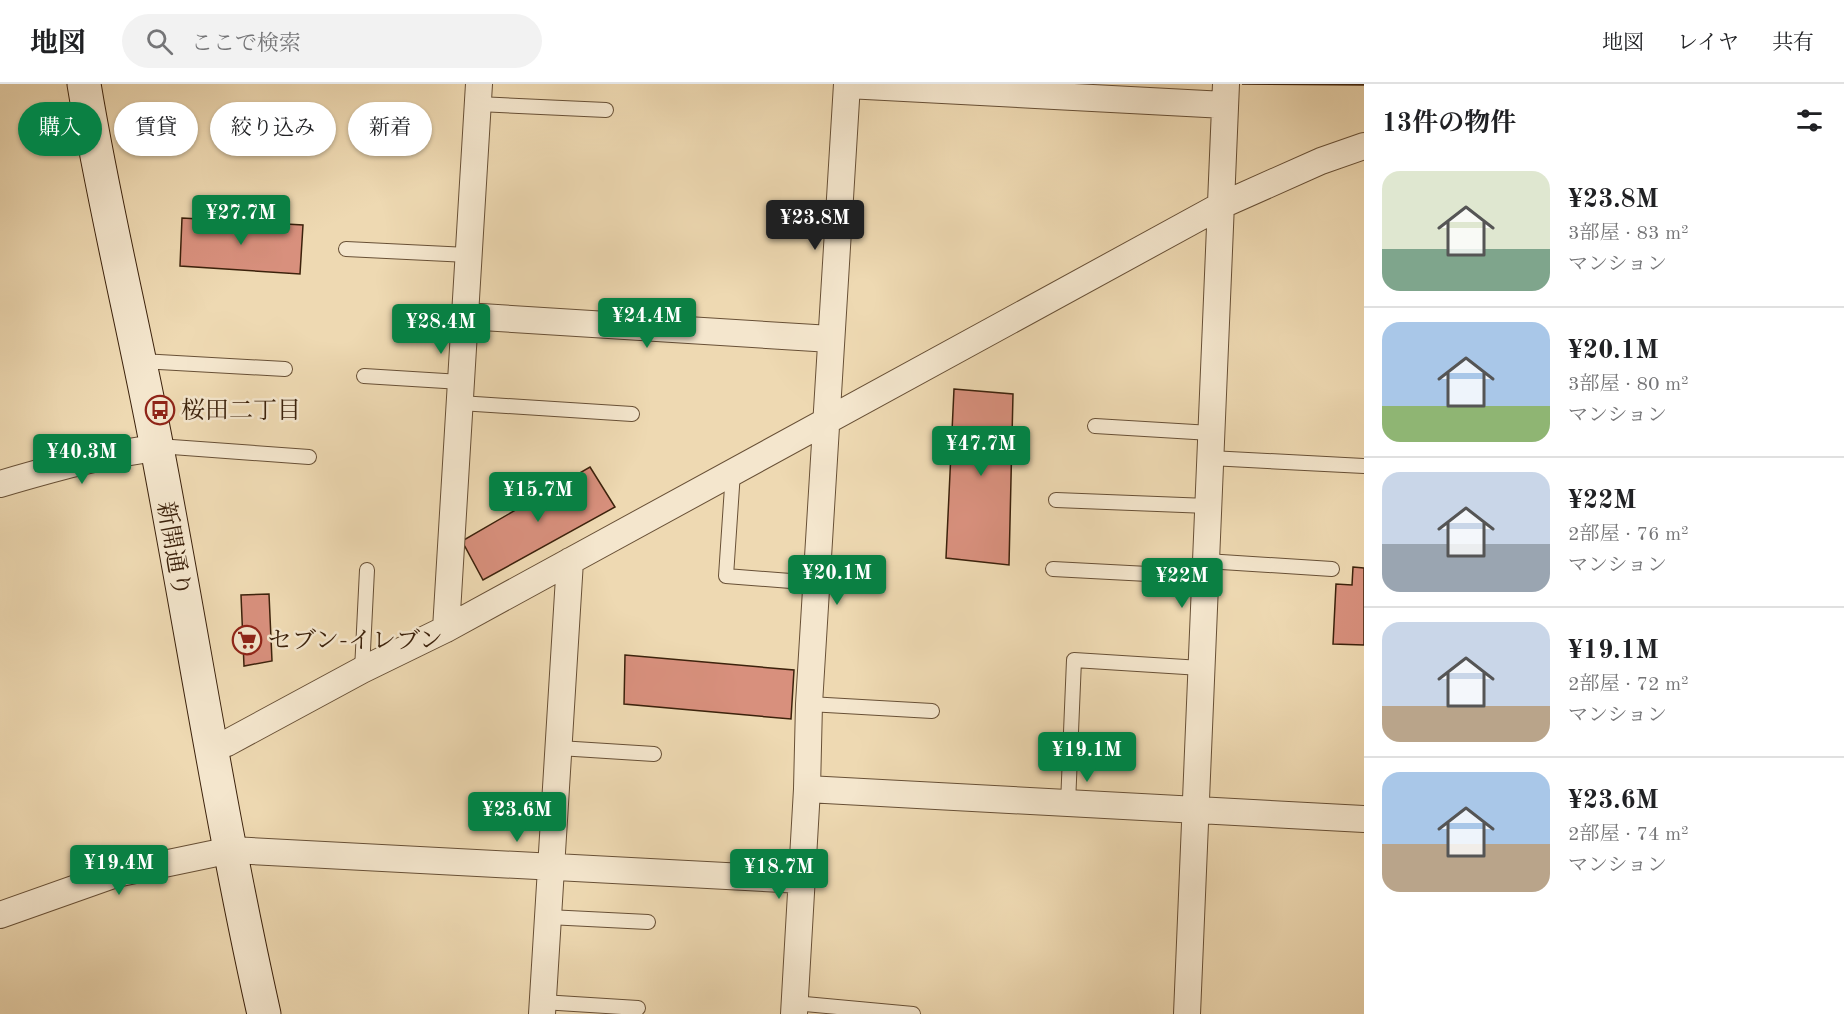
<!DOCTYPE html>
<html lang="ja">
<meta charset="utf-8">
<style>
:root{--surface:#fff;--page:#f2f2f2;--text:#202124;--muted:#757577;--line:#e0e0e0;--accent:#0b8043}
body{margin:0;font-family:"Old Standard TT","Noto Serif JP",serif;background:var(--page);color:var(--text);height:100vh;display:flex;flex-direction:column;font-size:22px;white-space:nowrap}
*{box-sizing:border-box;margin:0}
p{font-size:20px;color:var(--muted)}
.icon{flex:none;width:33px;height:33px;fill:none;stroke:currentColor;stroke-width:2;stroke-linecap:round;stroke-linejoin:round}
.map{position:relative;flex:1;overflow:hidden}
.sheet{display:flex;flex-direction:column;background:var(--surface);width:480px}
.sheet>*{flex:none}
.guide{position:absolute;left:18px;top:18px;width:570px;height:54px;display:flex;gap:12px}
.price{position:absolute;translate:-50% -51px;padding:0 14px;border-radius:6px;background:var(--accent);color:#fff;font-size:20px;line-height:39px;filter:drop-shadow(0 2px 3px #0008)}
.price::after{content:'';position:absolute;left:50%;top:36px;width:18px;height:14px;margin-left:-9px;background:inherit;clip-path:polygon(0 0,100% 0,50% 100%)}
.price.current{background:#222;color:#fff}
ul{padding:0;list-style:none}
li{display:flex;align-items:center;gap:18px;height:150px;padding:0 18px}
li+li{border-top:2px solid var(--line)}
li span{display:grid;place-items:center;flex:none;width:168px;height:120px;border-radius:18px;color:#555}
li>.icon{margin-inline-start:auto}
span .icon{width:72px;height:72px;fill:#fffc;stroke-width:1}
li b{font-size:26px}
h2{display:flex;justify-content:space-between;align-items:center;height:72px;padding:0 18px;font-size:26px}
.chip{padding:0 21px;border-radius:27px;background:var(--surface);box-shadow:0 2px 4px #0004;font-size:21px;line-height:54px}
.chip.current{background:var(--accent);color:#fff}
header{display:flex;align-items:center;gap:36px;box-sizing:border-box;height:84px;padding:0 30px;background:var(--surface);border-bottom:2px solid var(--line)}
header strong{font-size:28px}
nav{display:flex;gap:33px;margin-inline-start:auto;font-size:21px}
.search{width:420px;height:54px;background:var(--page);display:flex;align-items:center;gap:15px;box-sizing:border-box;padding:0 21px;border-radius:33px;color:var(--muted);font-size:22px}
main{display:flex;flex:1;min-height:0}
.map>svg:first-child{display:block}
.building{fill:#d8907d;stroke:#3c220c;stroke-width:1.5}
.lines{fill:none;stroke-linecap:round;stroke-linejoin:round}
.lane-casing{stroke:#685036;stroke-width:16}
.street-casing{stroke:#685036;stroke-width:28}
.secondary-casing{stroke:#3c220c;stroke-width:35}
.lane{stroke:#f4e6cd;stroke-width:14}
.street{stroke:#f4e6cd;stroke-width:26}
.secondary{stroke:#f4e6cd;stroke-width:33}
.labels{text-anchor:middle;stroke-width:5;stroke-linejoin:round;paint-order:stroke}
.poi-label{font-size:24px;fill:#3c220c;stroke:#f4e6cd;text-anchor:start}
.street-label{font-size:24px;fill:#3c220c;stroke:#f4e6cd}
</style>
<header>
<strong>地図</strong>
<div class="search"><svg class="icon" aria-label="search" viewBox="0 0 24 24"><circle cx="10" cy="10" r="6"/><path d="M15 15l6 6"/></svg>ここで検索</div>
<nav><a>地図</a><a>レイヤ</a><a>共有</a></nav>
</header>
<main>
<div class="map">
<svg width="1364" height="930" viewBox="0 0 1364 930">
<rect width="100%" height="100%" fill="#eed9b2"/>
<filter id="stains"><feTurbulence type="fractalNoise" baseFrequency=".00333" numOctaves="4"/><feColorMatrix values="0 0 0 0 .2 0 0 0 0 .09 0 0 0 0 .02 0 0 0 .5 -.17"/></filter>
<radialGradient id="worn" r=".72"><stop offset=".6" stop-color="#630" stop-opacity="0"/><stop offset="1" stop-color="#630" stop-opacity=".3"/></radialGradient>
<path class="building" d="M1242 0H1364V1Z
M182 134 303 141 300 190 180 182Z
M954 305 1013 310 1009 481 946 474Z
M590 383 615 423 483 496 462 457Z
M1353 483 1364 484V561L1333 560 1336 500 1352 501Z
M269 510 272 577 244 582 241 511Z
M625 571 794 586 791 635 624 620Z"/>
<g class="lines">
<g class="lane-casing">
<path id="lane" d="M478 20 606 26
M346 165 468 171
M141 277 285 285
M364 292 461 298
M460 319 632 330
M1095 342 1211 349
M157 364 172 363 309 373
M1210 374 1364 382
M733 388 726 492 816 499
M1056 416 1208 422
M1206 477 1332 485
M1053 485 1205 493
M362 586 367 486
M809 620 932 627
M559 664 654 670
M1068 720 1074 576 1201 584
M548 833 648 838
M542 918 638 924
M794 919 913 930"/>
</g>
<g class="street-casing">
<path id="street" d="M847 1 1225 21
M465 232 831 255
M0 400C51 385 104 370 157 364
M446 545 479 0
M210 664 227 659 362 586 446 545 1220 122 1321 77 1364 62
M807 705 1364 735
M0 831 116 790 231 766 802 796
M542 930 570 477
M794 930 807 705 809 620 847 0
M1187 930 1226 0"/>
</g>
<g class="secondary-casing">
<path id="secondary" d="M84 0C104 122 134 242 157 364 193 553 222 743 264 930"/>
</g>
<use href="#lane" class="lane"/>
<use href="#street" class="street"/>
<use href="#secondary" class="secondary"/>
</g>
<defs>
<g id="bus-ring" transform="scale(1.5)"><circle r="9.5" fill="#f4e6cd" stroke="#8f2418" stroke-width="1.5"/><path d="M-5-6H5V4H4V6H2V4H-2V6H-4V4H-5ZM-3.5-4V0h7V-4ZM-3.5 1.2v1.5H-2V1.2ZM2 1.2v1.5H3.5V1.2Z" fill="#8f2418"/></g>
<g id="supermarket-ring" transform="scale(1.5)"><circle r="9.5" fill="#f4e6cd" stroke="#8f2418" stroke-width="1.5"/><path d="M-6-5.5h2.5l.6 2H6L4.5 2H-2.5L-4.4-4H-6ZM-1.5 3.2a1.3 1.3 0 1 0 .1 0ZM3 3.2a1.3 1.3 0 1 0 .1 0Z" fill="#8f2418"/></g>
</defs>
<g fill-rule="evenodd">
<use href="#bus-ring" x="160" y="326"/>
<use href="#supermarket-ring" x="247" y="556"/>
</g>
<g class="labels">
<g class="poi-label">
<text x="181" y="334">桜田二丁目</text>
<text x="268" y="564">セブン-イレブン</text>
</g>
<g class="street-label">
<text transform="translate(174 465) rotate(80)" y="8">新開通り</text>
</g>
</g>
<rect width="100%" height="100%" filter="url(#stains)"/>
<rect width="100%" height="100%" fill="url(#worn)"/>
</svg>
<b class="price" style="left:241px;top:162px">¥27.7M</b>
<b class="price current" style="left:815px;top:167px">¥23.8M</b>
<b class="price" style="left:647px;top:265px">¥24.4M</b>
<b class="price" style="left:441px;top:271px">¥28.4M</b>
<b class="price" style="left:981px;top:393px">¥47.7M</b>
<b class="price" style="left:82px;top:401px">¥40.3M</b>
<b class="price" style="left:538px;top:439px">¥15.7M</b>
<b class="price" style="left:837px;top:522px">¥20.1M</b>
<b class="price" style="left:1182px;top:525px">¥22M</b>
<b class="price" style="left:1087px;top:699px">¥19.1M</b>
<b class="price" style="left:517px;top:759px">¥23.6M</b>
<b class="price" style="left:119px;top:812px">¥19.4M</b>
<b class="price" style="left:779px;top:816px">¥18.7M</b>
<div class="guide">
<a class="chip current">購入</a>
<a class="chip">賃貸</a>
<a class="chip">絞り込み</a>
<a class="chip">新着</a>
</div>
</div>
<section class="sheet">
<h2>13件の物件<svg class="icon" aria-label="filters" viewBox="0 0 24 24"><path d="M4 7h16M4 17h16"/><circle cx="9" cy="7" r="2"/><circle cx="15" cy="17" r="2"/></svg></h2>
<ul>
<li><span style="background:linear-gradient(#dfe7d0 65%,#7fa58c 0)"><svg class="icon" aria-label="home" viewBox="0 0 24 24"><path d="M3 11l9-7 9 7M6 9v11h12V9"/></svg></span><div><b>¥23.8M</b><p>3部屋 · 83 m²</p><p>マンション</p></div></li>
<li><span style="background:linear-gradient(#a9c7e8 70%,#8fb573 0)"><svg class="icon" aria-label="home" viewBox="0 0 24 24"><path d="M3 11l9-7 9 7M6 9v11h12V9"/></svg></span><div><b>¥20.1M</b><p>3部屋 · 80 m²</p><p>マンション</p></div></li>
<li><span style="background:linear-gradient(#c9d6e8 60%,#9aa5b1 0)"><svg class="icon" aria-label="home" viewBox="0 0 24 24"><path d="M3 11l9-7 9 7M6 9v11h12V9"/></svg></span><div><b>¥22M</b><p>2部屋 · 76 m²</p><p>マンション</p></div></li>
<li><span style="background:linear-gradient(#c9d6e8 70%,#b9a48a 0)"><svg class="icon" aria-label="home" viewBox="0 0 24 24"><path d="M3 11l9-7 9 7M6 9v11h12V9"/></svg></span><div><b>¥19.1M</b><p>2部屋 · 72 m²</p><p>マンション</p></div></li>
<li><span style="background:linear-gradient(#a9c7e8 60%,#b9a48a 0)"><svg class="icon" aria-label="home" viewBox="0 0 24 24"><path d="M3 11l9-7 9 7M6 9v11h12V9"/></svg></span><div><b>¥23.6M</b><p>2部屋 · 74 m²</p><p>マンション</p></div></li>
</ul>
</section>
</main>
